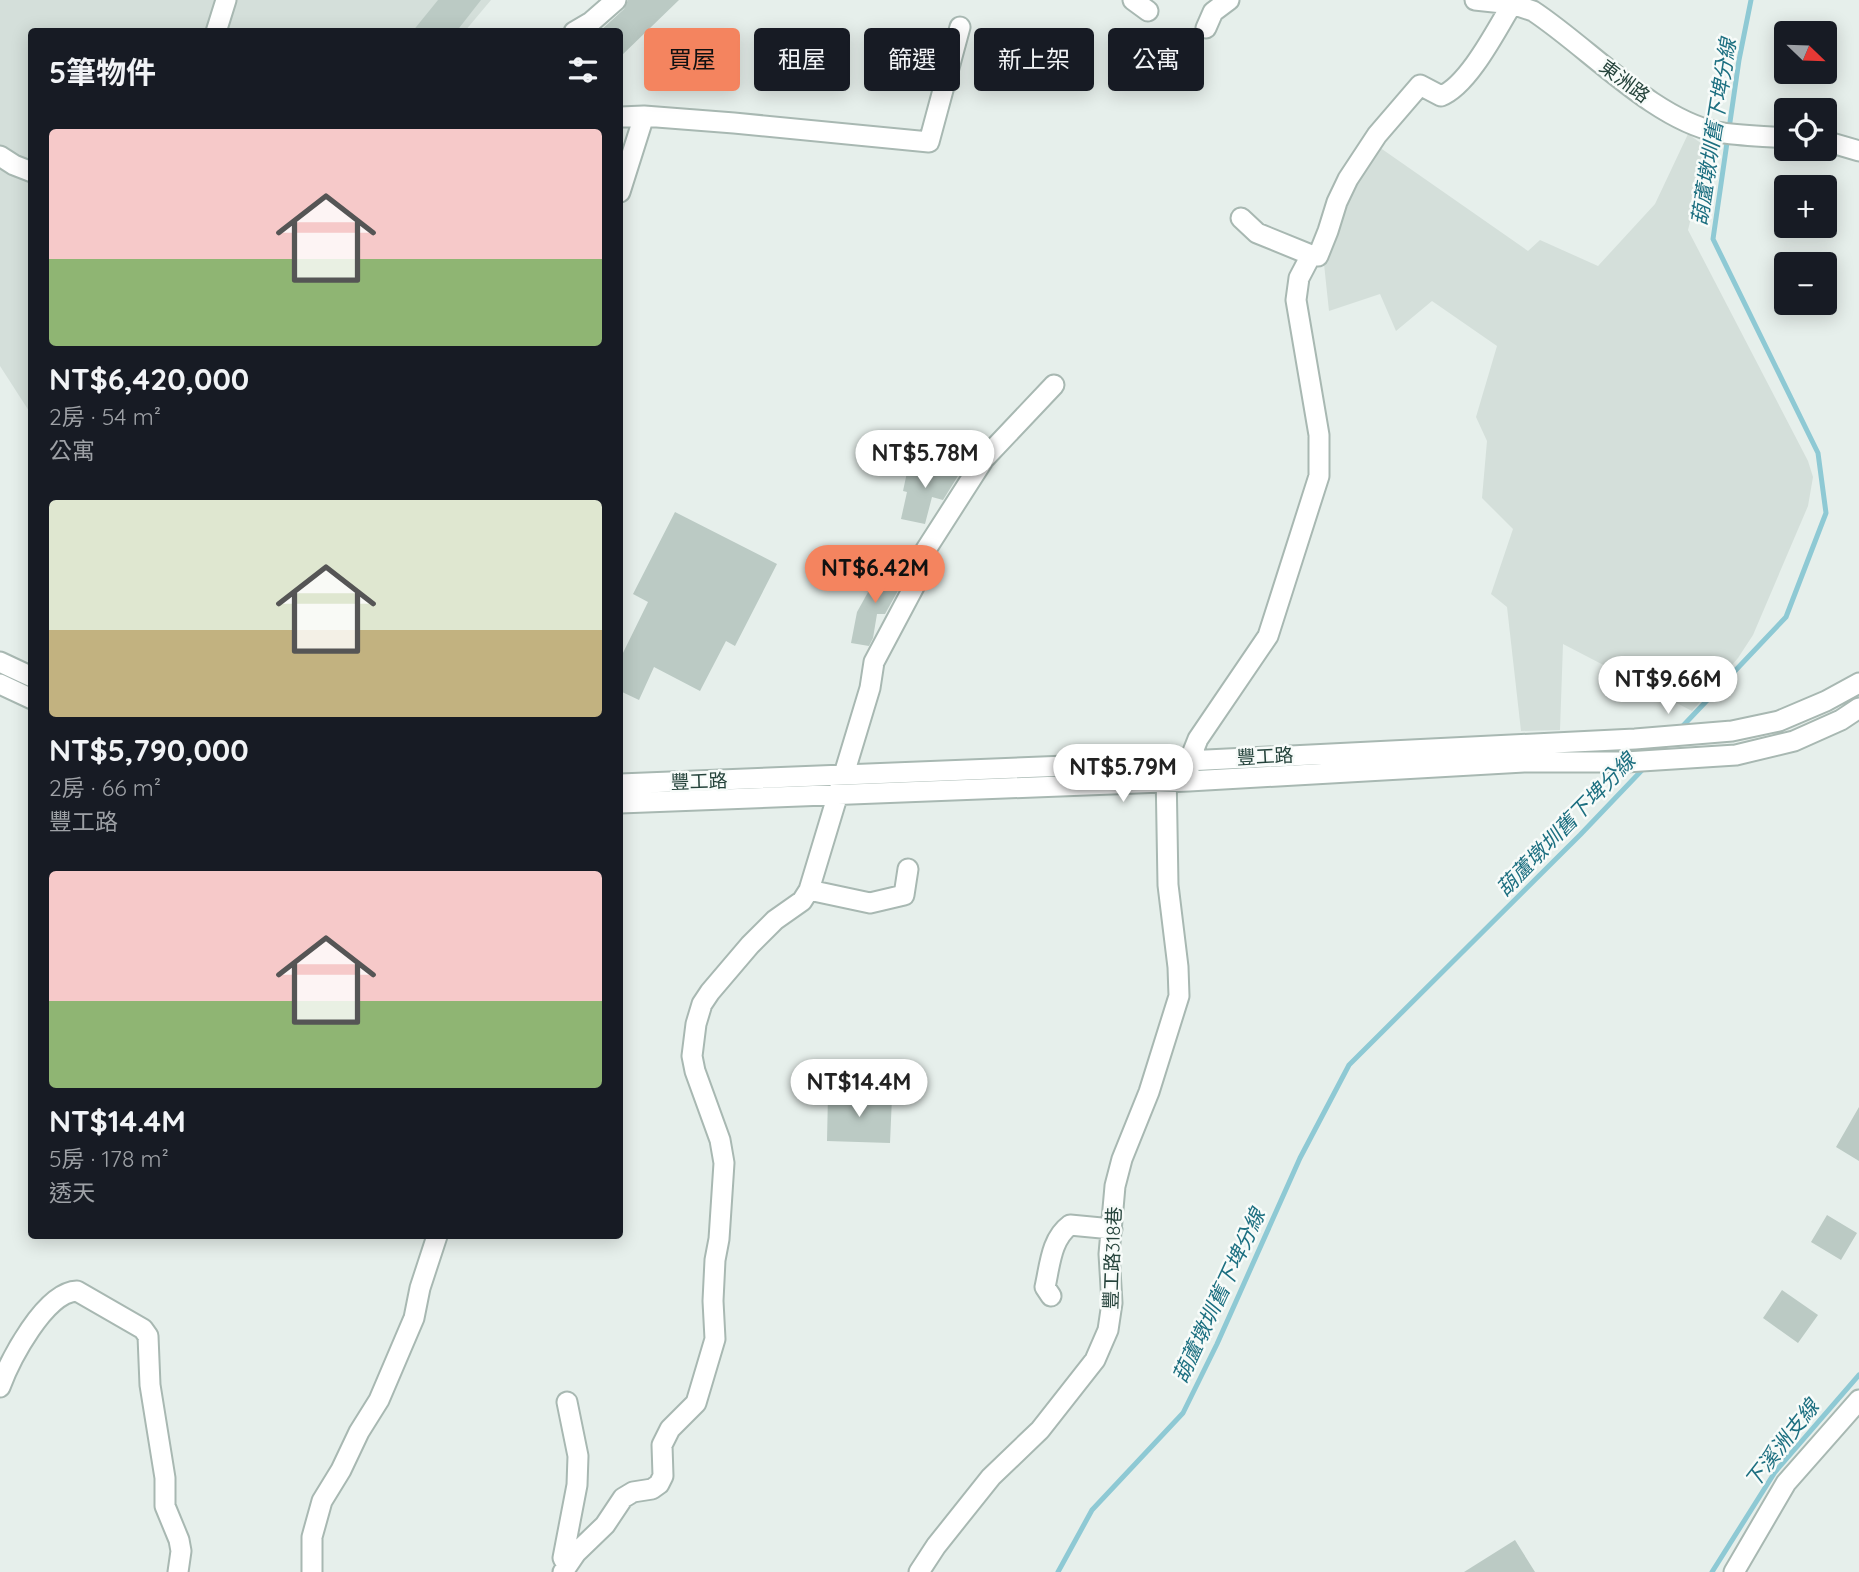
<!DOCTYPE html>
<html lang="zh-TW">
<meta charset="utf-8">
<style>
:root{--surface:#171b24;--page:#242831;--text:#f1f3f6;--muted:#9ea1a6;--accent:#f4845f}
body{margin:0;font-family:Quicksand,"Noto Sans TC",sans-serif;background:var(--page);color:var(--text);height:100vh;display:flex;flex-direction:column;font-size:26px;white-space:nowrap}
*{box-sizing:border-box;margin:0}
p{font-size:23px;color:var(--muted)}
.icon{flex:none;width:38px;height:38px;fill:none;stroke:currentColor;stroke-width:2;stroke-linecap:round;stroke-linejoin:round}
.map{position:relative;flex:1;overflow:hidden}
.drawer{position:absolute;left:28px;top:28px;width:595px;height:1211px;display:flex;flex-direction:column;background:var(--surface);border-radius:7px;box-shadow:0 4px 18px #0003}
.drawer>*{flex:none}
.top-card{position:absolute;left:644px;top:28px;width:665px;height:63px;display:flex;gap:14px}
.needle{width:46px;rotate:113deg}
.controls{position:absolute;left:1774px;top:21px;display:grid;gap:14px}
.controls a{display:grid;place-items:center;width:63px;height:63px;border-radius:7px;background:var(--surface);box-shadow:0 4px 18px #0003;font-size:35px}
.price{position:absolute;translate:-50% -60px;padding:0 16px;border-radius:24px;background:#fff;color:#222;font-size:23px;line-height:46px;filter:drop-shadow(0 2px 4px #0008)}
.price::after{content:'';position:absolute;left:50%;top:42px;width:21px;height:16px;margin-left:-10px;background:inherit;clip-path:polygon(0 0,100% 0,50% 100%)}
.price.selected{background:var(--accent);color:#111}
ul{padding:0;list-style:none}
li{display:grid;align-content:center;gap:14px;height:371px;padding:0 21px}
li span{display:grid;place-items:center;height:217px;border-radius:7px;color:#555}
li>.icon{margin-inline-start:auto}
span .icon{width:126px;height:126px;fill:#fffc;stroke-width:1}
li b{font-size:30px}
h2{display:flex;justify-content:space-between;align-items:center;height:84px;padding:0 21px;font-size:30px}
.pill{padding:0 24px;border-radius:7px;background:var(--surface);box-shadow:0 4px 18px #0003;font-size:24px;line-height:63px}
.pill.selected{background:var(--accent);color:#111}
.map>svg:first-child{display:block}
.built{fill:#d4dfda}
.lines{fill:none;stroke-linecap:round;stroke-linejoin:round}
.stream{stroke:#8ec9d4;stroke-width:5}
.building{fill:#bbcac4}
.minor-casing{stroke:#a8b8b2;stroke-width:23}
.minor{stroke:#fff;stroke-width:19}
.labels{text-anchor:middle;stroke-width:5;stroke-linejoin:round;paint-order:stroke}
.street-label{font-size:19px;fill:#24423a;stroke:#f7fbf9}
.water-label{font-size:21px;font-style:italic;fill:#1c6f80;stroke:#f7fbf9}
</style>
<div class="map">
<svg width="1859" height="1572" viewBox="0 0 1859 1572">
<rect width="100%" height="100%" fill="#e6efeb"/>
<path class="built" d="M0 0H491L465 31 32 32V408L29 411 0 366Z
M1688 134 1708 148 1688 230 1808 461 1813 477 1808 506 1753 635 1738 658 1692 711 1563 644 1560 730 1521 731 1507 607 1491 594 1513 529 1482 498 1487 441 1476 417 1497 346 1432 301 1396 331 1380 294 1329 311 1324 264 1344 200 1379 147 1528 251 1540 240 1598 266 1655 204Z"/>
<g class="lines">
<path class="stream" d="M1679 730 1786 617 1826 513 1818 453 1713 239 1739 60 1751 0
M1058 1572 1092 1510 1183 1413 1217 1344 1300 1158 1349 1065 1580 835 1644 768
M1712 1572 1775 1472 1859 1375"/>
</g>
<path class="building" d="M438 0H481L456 32H412Z
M628 0H679L620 57V32H599L624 9Z
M909 463 961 471 943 500 932 497 925 524 901 519 907 492 903 491Z
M675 512 777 564 735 646 726 641 700 691 654 667 639 700 620 691V659L648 602 633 594Z
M882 567 905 578 885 614H877L873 638 869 646 851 643 857 612Z
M828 1094 892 1097 890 1143 827 1141Z
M1859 1107V1161L1836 1147Z
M1827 1215 1857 1233 1841 1260 1811 1242Z
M1782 1290 1818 1315 1798 1343 1763 1318Z
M1515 1540 1535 1572H1464Z"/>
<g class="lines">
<g class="minor-casing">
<path id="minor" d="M1133 0 1148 11
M1475 0 1512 4 1533 11C1588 47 1653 119 1717 132 1739 136 1764 136 1787 138
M1206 28 1213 12 1229 0
M216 32 226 0
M574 32 591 22 616 0
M620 117 644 116 734 123 929 142 960 27
M1825 141 1859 151
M0 156 14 165 32 172
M620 192 644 116
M1241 218 1257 233 1311 255
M0 662 32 677
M0 684 32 699
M1189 770 1190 759 1198 739 1268 636 1319 476V435L1296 300 1299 278 1311 255 1318 256 1328 231 1337 202 1348 179 1377 135 1420 85 1441 96C1468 86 1497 29 1512 4
M620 784 1166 762 1635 739 1732 731 1779 721 1826 701 1859 683
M620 803 1189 781 1524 762H1626L1736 755 1794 741 1841 720 1859 708
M809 890 870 903 904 895 908 869
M1051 1296 1045 1287C1050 1265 1051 1239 1070 1225L1112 1229
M0 1387C10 1360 45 1292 77 1291L143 1329 148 1336 150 1385 165 1478V1506L179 1540 181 1551 178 1572
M567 1565 563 1558 577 1485 578 1456 567 1402
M312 1572V1537L322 1501 341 1470 359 1432 379 1400 414 1318 420 1288 437 1236
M563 1572 576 1553 605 1525 623 1498 633 1492 652 1489 659 1484 663 1476 662 1445 670 1429 696 1403 715 1339 713 1301 715 1260 719 1239 724 1163 720 1140 695 1071 692 1056 696 1024 702 1004 710 992 750 945 775 920 802 901 809 890 870 688 874 662 925 566 918 562 984 459 1054 385
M919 1572 936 1546 991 1477 1040 1430 1095 1360 1108 1330 1112 1303 1109 1254 1115 1186 1122 1159 1149 1092 1179 996 1178 967 1168 885 1166 770
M1734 1572 1786 1483 1859 1400"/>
</g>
<use href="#minor" class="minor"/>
</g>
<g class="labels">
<g class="street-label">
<text transform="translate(1625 81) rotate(37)" y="7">東洲路</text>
<text transform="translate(1265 756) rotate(-3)" y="7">豐工路</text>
<text transform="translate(699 781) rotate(-2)" y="7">豐工路</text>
<text transform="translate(1112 1258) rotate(-88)" y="7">豐工路318巷</text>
</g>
<g class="water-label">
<text transform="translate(1714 132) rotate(-81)" y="7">葫蘆墩圳舊下埤分線</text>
<text transform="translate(1566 825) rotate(-46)" y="7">葫蘆墩圳舊下埤分線</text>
<text transform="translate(1219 1296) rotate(-65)" y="7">葫蘆墩圳舊下埤分線</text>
<text transform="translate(1782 1444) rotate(-52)" y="7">下溪洲支線</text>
</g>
</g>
</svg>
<div class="controls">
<a><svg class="needle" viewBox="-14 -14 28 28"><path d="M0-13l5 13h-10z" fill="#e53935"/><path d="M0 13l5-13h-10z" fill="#9ea1a6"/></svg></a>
<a><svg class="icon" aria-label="locate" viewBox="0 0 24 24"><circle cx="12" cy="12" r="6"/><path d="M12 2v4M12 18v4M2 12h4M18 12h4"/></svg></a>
<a>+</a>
<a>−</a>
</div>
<b class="price" style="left:925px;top:490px">NT$5.78M</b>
<b class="price selected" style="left:875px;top:605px">NT$6.42M</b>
<b class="price" style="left:1668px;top:716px">NT$9.66M</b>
<b class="price" style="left:1123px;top:804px">NT$5.79M</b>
<b class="price" style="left:859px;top:1119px">NT$14.4M</b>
<div class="top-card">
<a class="pill selected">買屋</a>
<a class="pill">租屋</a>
<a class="pill">篩選</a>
<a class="pill">新上架</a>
<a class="pill">公寓</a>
</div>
<section class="drawer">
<h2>5筆物件<svg class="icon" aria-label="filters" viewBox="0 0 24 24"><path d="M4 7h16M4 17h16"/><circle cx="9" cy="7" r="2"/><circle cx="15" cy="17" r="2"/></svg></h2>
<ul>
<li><span style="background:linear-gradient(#f6c9c9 60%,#8fb573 0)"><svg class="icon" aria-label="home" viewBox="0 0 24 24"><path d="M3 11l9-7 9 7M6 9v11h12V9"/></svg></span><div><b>NT$6,420,000</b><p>2房 · 54 m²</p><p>公寓</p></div></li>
<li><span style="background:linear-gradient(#dfe7d0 60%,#c2b280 0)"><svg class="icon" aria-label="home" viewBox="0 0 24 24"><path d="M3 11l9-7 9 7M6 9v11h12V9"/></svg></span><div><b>NT$5,790,000</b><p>2房 · 66 m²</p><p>豐工路</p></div></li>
<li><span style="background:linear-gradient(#f6c9c9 60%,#8fb573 0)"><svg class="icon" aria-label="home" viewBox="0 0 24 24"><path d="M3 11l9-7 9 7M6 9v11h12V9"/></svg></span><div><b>NT$14.4M</b><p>5房 · 178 m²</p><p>透天</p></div></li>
</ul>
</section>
</div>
